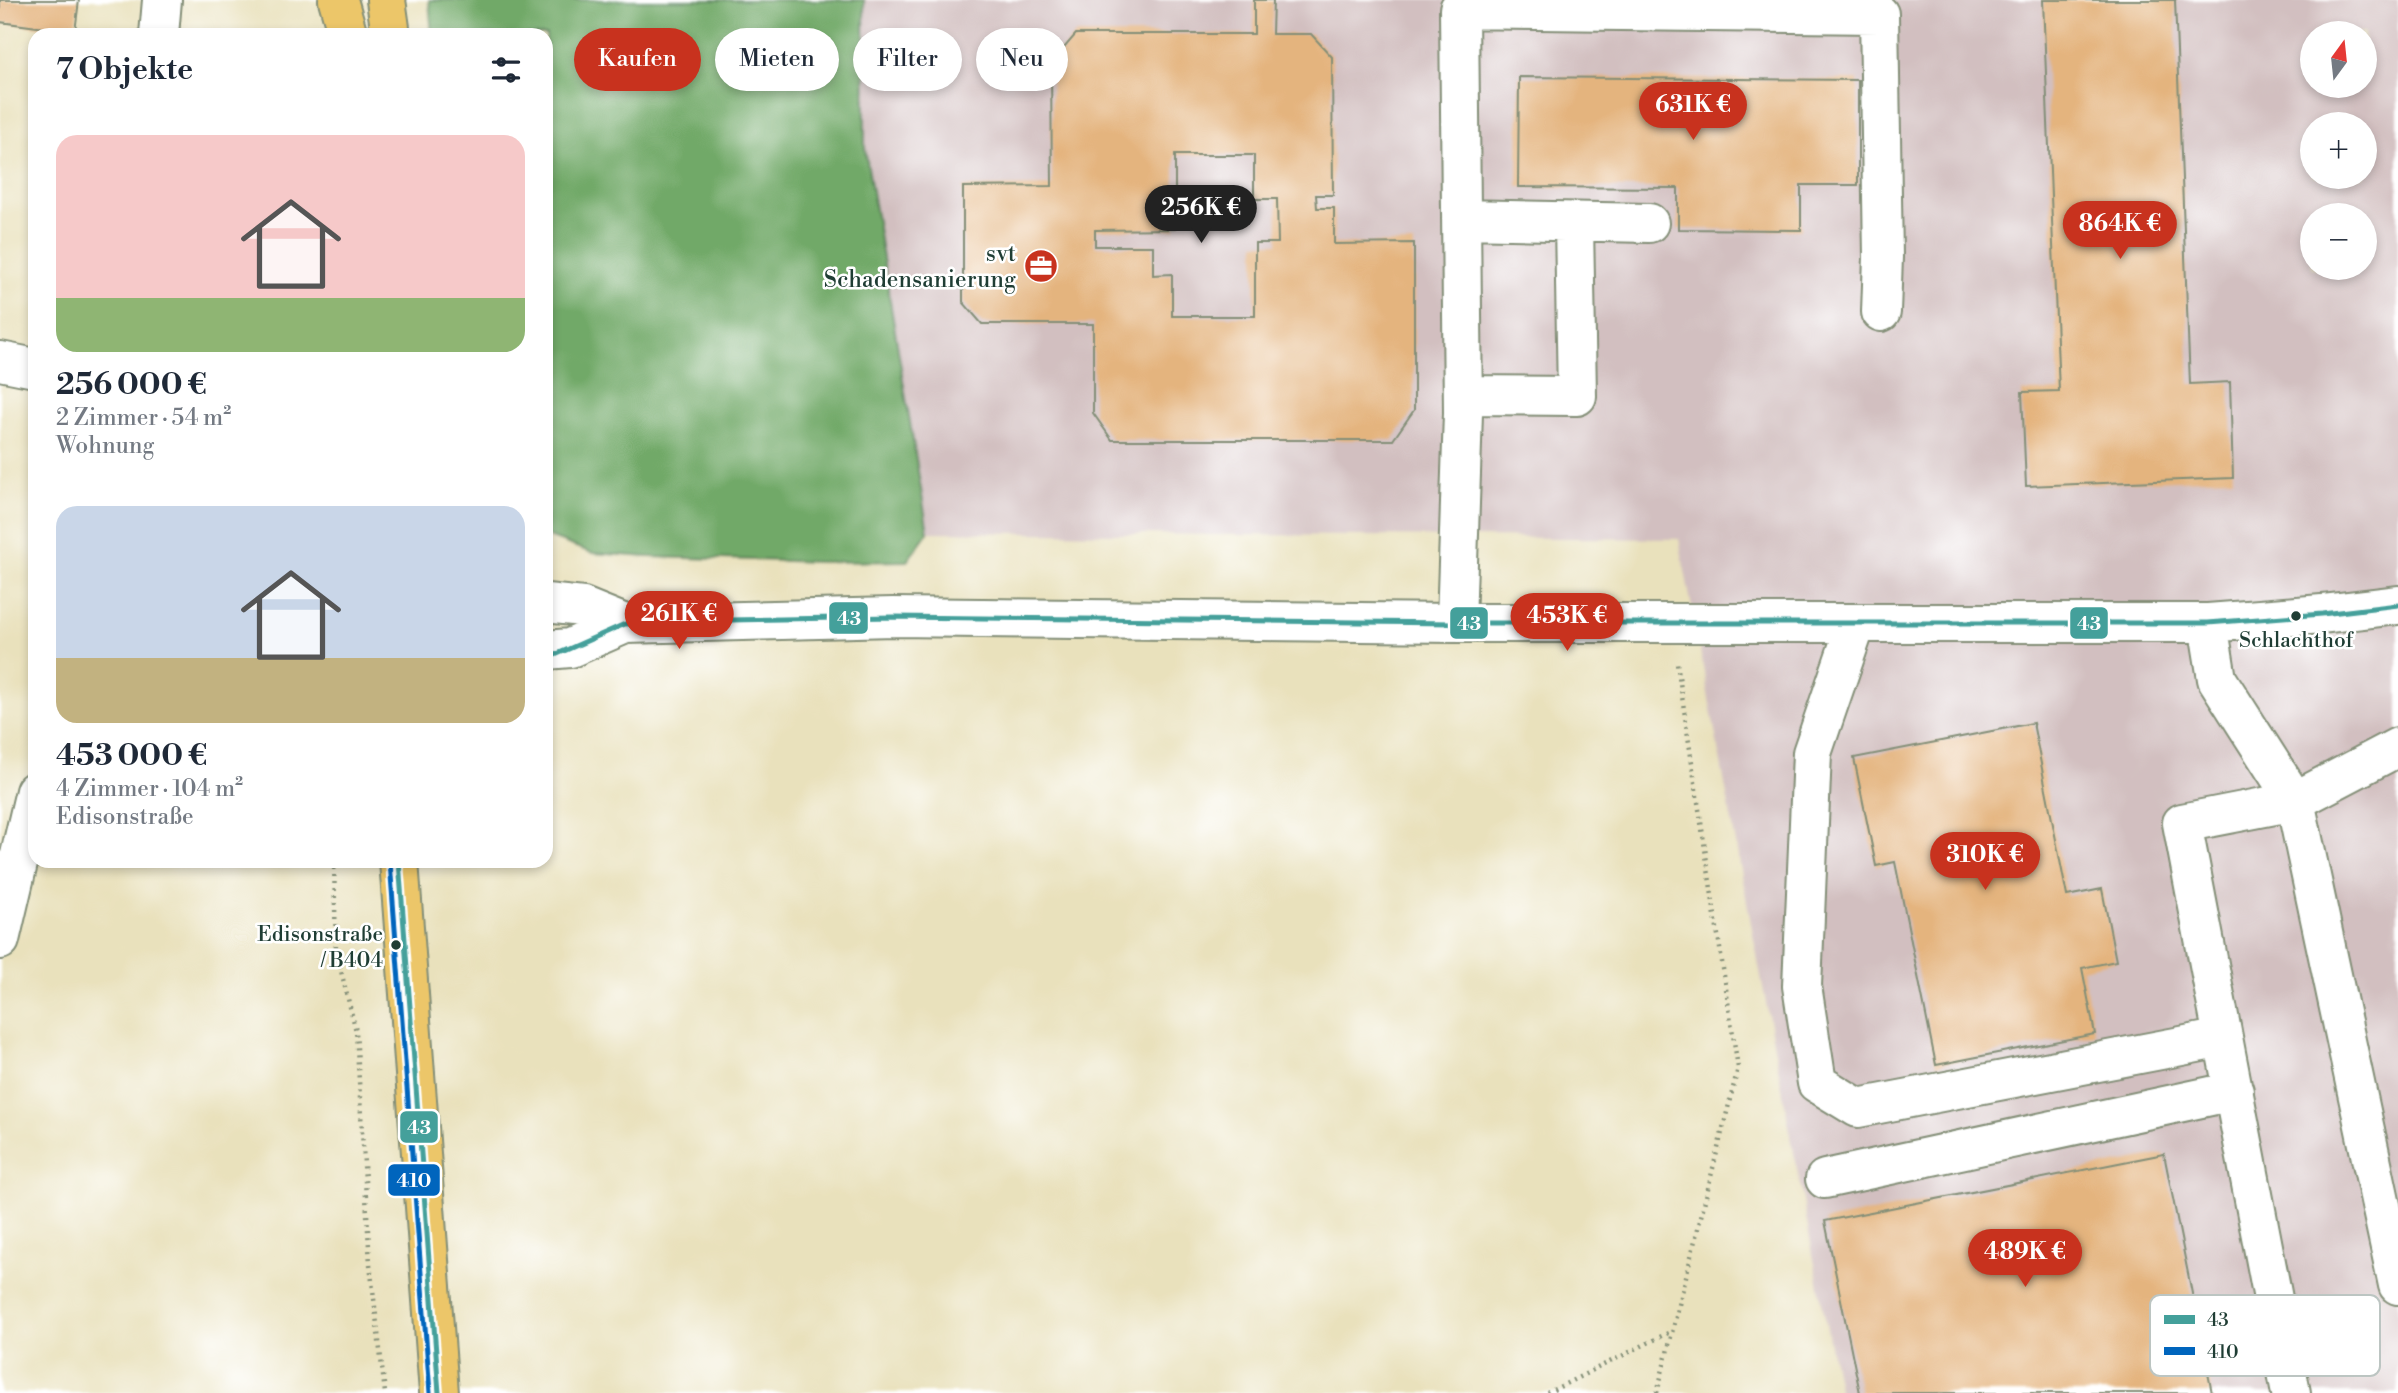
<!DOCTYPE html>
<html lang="de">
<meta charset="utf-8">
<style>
:root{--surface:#fff;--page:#f6f6f7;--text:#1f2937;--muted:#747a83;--accent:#c8321e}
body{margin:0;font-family:"Libre Bodoni",serif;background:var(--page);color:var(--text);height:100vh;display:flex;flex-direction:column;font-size:26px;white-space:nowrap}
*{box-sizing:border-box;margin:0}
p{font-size:23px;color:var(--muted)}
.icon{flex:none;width:38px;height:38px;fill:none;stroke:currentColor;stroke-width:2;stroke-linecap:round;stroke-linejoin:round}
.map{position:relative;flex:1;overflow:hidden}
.drawer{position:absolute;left:28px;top:28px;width:525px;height:840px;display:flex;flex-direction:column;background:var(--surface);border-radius:21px;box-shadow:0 4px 10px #0003}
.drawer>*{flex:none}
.banner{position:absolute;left:574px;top:28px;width:665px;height:63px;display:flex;gap:14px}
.needle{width:46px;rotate:15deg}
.tools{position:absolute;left:2300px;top:21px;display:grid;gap:14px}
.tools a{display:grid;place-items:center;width:77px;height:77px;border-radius:50%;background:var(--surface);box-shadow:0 4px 10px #0003;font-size:35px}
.price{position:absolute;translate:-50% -60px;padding:0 16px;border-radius:24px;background:var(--accent);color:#fff;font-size:23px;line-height:46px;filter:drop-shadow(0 2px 4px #0008)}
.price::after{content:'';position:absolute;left:50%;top:42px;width:21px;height:16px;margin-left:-10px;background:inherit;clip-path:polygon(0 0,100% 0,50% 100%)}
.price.current{background:#222;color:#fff}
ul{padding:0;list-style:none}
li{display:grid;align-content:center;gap:14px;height:371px;padding:0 28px}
li span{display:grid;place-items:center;height:217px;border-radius:21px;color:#555}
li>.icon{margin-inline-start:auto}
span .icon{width:126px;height:126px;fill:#fffc;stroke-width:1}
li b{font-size:30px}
h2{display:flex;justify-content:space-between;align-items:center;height:84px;padding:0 28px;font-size:30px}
.tag{padding:0 24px;border-radius:32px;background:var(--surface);box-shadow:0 4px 10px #0003;font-size:24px;line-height:63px}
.tag.current{background:var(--accent);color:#fff}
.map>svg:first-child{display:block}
.industrial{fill:#d2bfc0;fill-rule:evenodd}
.forest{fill:#71a967;stroke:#48734e;stroke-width:2}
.building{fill:#e4b47e;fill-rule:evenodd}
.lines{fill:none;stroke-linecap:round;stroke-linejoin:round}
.minor-casing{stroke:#848f78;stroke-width:42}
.major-casing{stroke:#848f78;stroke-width:42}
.highway-casing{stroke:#848f78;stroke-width:42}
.path{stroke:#848f78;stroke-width:4.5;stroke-dasharray:2 5;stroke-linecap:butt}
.minor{stroke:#fff;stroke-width:38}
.major{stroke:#ecc669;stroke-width:38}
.highway{stroke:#ecc669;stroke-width:38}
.bus-1-casing{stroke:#fff;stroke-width:10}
.bus-2-casing{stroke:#fff;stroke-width:10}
.bus-1{stroke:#44a09b;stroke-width:5}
.bus-2{stroke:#0065bd;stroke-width:5}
.bus-dot{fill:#1f3d34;stroke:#fff;stroke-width:2.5}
.labels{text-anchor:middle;stroke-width:5;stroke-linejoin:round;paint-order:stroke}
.bus-label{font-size:21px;fill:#1f3d34;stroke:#fff}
.poi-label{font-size:23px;fill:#1f3d34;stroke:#fff;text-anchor:end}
.key{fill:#fff;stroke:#bcc5c2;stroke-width:2}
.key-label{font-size:19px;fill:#1f3d34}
.line-badge{stroke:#fff;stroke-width:2.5}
.badge-label{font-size:19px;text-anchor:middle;font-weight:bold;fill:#fff}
</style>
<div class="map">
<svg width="2398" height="1393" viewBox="0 0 2398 1393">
<rect width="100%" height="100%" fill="#fff"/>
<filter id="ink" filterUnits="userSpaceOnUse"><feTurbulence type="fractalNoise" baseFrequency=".0143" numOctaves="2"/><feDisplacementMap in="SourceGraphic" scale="14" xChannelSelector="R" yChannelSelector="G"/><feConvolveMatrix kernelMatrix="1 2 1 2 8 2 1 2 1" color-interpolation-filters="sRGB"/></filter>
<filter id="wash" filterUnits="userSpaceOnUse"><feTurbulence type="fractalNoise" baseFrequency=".00686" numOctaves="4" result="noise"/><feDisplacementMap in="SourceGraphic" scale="28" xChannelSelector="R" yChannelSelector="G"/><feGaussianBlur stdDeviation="1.57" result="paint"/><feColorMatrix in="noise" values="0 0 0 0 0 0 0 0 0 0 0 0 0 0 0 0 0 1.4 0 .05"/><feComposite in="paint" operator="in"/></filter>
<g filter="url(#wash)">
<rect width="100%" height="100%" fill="#e9e1bc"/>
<path class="industrial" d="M864 0H2398V1393H1839L1679 539 928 532 865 149ZM2312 33H2364V86H2312ZM2312 124H2364V177H2312ZM2312 215H2364V268H2312Z"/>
<path class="forest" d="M429 0H864L865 149 928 532 907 561 822 562 649 557 592 553 546 536V35H432Z"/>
<g id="blocks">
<path class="building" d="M0 0H79L75 32 0 22Z
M1254 0H1273L1272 34H1311L1332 57 1333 195H1316L1317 208H1334V244L1414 243V410L1393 440H1112L1093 413V324H982L963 302V187L1052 186 1051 63 1076 34H1254ZM1175 155H1254V199H1277L1278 243H1255V316H1172V274L1153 275V246H1095V230L1175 229Z
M2043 0H2175L2190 384 2230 382 2233 478 2026 486 2022 392 2059 391Z
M1519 77 1858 80V185H1801V230L1678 229V188L1518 187Z
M2033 723 2067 896 2102 889 2116 961 2082 968 2095 1034 1936 1065 1895 862 1876 866 1854 758Z
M2164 1154 2212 1393H1860L1825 1221Z"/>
</g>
</g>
<g filter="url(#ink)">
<use href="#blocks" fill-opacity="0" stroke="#848f78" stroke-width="2"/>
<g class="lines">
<g class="minor-casing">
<path id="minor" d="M159 35 162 0
M1461 219 1649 223
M0 361 35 368
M1463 395 1577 396 1574 223
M546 603 583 607 625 624
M1456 623 1463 413 1459 9 1879 14 1883 257 1881 312
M2208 623 2217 679 2295 801 2398 1285
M1856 624 1812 753 1802 986 1817 1083 1858 1108 2223 1038
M546 650 570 648 625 624 893 617 1456 623H2208L2322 614 2398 605
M0 940 35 791
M1825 1179 2234 1091
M2291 1393 2182 823 2295 801 2398 747"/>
</g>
<g class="major-casing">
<path id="major" d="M399 861 439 1393"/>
</g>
<g class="highway-casing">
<path id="highway" d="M338 0 348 35
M386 0 391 35"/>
</g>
<path class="path" d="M334 861 336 951 356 1031 370 1264 385 1393
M1547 1393 1672 1331
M1657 1393 1738 1068 1677 663"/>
<use href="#minor" class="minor"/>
<use href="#major" class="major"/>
<use href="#highway" class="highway"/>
<g class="bus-1-casing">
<path id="bus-1" d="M546 659 625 624 731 620 893 617 1456 623H2208L2322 614 2398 605
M399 861 439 1393"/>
</g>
<g class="bus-2-casing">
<path id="bus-2" d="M390 862 430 1393"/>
</g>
<use href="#bus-1" class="bus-1"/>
<use href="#bus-2" class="bus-2"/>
</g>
</g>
<defs>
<g id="office-disc" transform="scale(1.75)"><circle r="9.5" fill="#c8321e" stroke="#fff"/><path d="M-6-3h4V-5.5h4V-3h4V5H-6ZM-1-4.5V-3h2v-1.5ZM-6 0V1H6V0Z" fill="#fff"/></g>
</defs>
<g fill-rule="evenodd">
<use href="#office-disc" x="1041" y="266"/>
</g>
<g class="bus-dot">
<circle cx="2296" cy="616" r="6"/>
<circle cx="396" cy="945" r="6"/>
</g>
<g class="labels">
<g class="bus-label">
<text x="2296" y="647">Schlachthof</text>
<text x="383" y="941" text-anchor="end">Edisonstraße<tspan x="383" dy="26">/ B404</tspan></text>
</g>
<g class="poi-label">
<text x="1016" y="261">svt<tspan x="1016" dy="26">Schadensanierung</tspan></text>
</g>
</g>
<rect x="2150" y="1295" width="230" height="81" rx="10" class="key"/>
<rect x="2164" y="1315" width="31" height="9" fill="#44a09b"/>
<rect x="2164" y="1347" width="31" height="8" fill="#0065bd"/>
<g class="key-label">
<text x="2207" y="1326">43</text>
<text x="2207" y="1358">410</text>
</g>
<g class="line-badge">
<rect x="828" y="601" width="41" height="34" rx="7" fill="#44a09b"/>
<rect x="1449" y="606" width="40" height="34" rx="7" fill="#44a09b"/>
<rect x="2069" y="606" width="40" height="34" rx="7" fill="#44a09b"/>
<rect x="399" y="1110" width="40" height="34" rx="7" fill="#44a09b"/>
<rect x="387" y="1163" width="54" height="34" rx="7" fill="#0065bd"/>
</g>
<g class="badge-label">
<text x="849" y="625">43</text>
<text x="1469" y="630">43</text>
<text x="2089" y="630">43</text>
<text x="419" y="1134">43</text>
<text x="414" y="1187">410</text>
</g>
</svg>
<div class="tools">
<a><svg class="needle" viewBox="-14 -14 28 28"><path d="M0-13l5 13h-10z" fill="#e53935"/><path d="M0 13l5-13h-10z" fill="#747a83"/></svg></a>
<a>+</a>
<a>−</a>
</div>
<b class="price" style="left:1693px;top:142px">631K €</b>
<b class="price current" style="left:1201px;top:245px">256K €</b>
<b class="price" style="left:2120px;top:261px">864K €</b>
<b class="price" style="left:679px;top:651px">261K €</b>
<b class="price" style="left:1567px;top:653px">453K €</b>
<b class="price" style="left:1985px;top:892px">310K €</b>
<b class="price" style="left:2025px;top:1289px">489K €</b>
<div class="banner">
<a class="tag current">Kaufen</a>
<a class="tag">Mieten</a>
<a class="tag">Filter</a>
<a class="tag">Neu</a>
</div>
<section class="drawer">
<h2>7 Objekte<svg class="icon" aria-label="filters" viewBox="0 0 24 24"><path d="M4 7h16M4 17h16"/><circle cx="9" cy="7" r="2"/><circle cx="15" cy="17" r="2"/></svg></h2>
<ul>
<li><span style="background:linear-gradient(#f6c9c9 75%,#8fb573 0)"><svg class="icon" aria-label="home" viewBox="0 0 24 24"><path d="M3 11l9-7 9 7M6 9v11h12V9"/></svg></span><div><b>256 000 €</b><p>2 Zimmer · 54 m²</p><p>Wohnung</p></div></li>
<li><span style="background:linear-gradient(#c9d6e8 70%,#c2b280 0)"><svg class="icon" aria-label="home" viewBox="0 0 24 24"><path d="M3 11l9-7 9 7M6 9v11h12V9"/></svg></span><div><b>453 000 €</b><p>4 Zimmer · 104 m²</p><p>Edisonstraße</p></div></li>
</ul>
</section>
</div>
